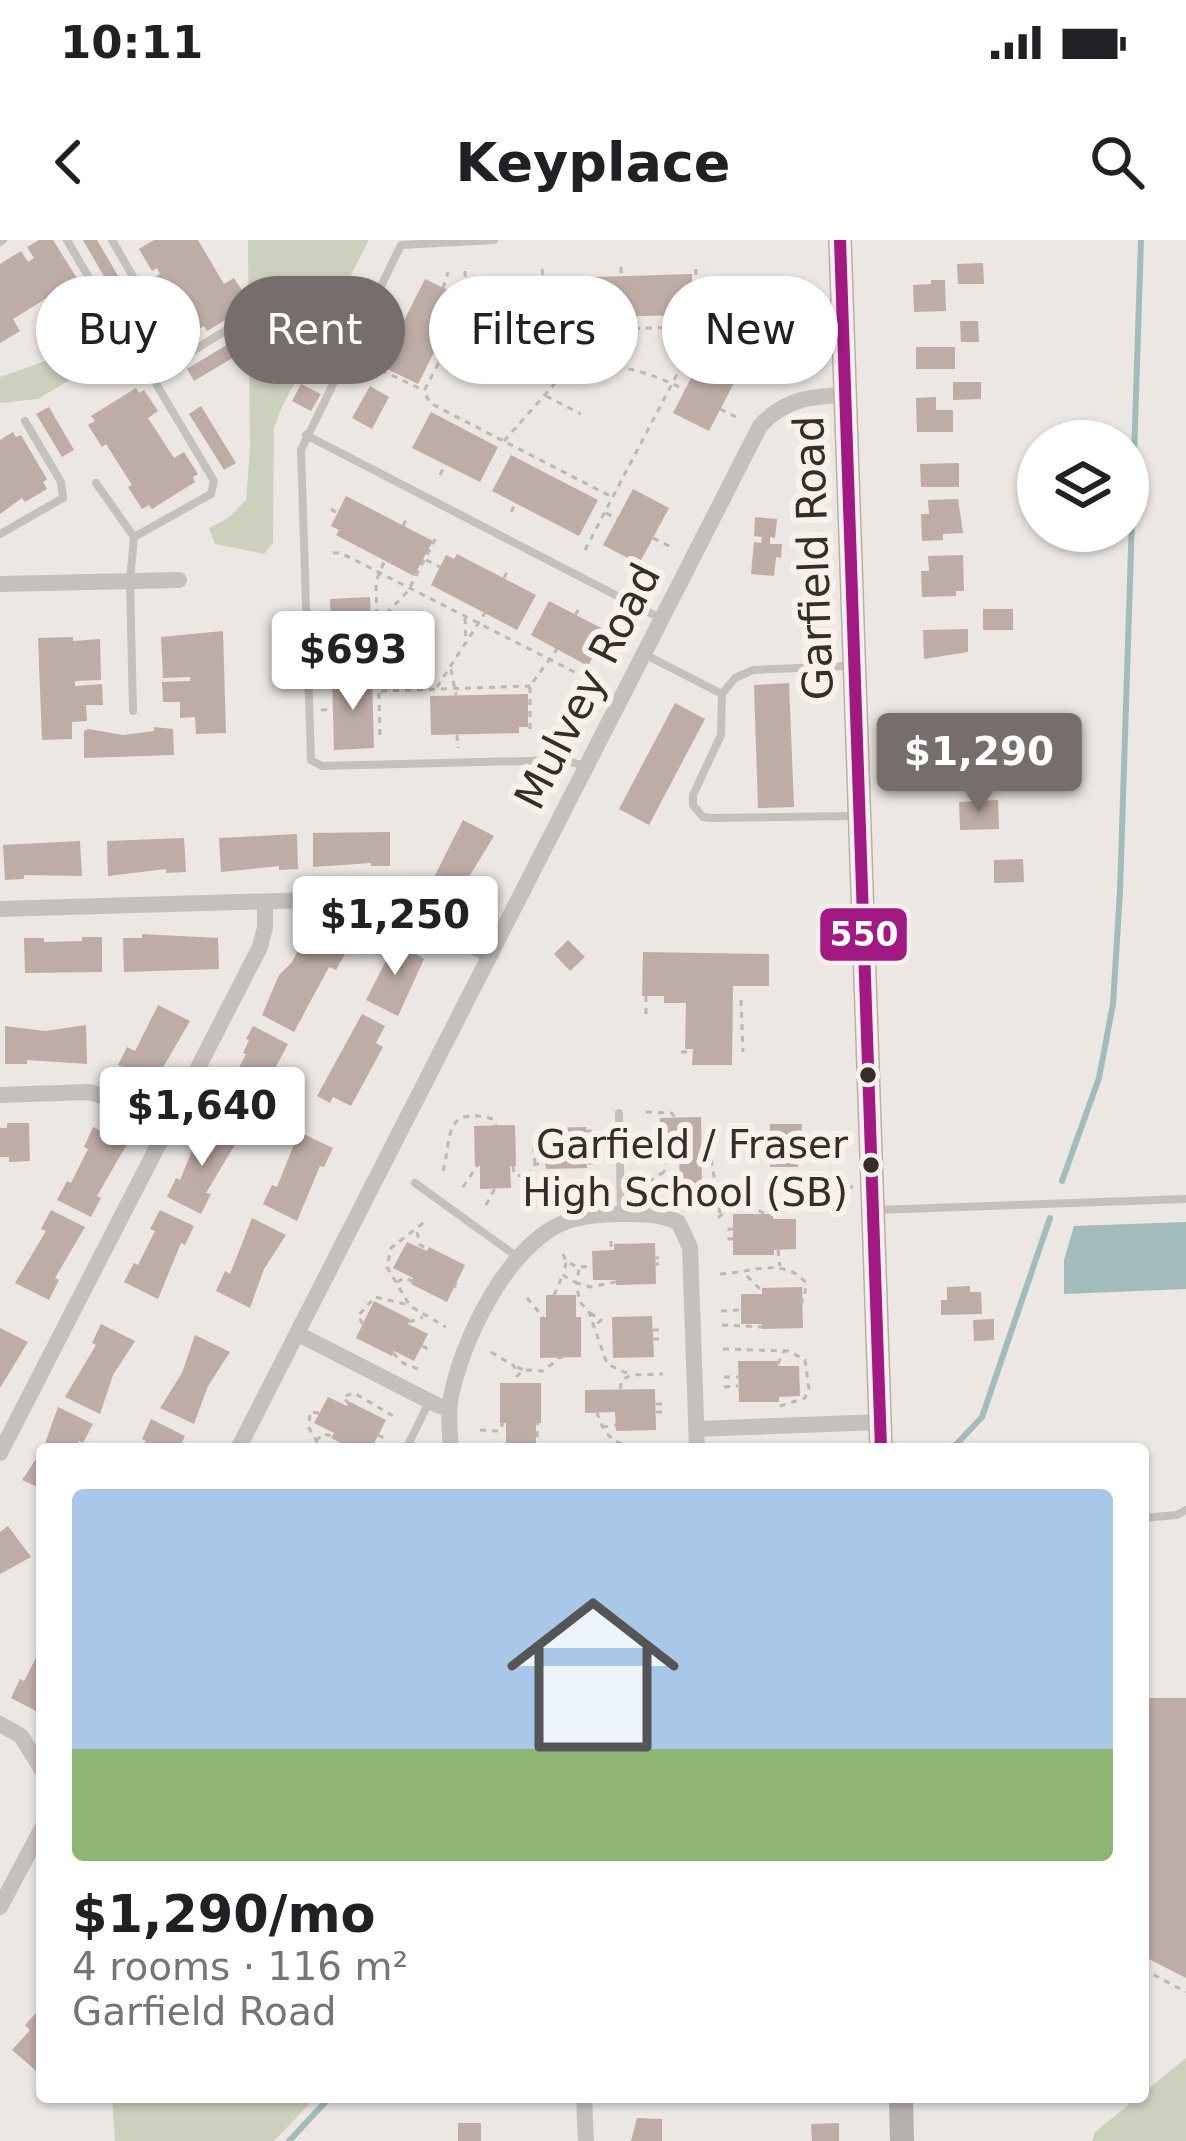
<!DOCTYPE html>
<meta charset="utf-8">
<style>
:root{--surface:#fff;--page:#f2f2f2;--text:#202124;--muted:#757577;--accent:#766e6b}
body{margin:0;font-family:"DejaVu Sans",sans-serif;background:var(--page);color:var(--text);height:100vh;display:flex;flex-direction:column;font-size:45px;white-space:nowrap}
*{box-sizing:border-box;margin:0}
p{font-size:39px;color:var(--muted)}
.icon{flex:none;width:66px;height:66px;fill:none;stroke:currentColor;stroke-width:2;stroke-linecap:round;stroke-linejoin:round}
.map{position:relative;flex:1;overflow:hidden}
.details{position:absolute;left:36px;top:1203px;width:1113px;height:660px;display:flex;flex-direction:column;background:var(--surface);border-radius:12px;box-shadow:0 3px 9px #0004}
.details>*{flex:none}
.hud{position:absolute;left:36px;top:36px;width:1116px;height:108px;display:flex;gap:24px}
.tools{position:absolute;left:1017px;top:180px;display:grid;gap:24px}
.tools a{display:grid;place-items:center;width:132px;height:132px;border-radius:50%;background:var(--surface);box-shadow:0 3px 9px #0004;font-size:60px}
.price{position:absolute;translate:-50% -102px;padding:0 27px;border-radius:12px;background:#fff;color:#222;font-size:39px;line-height:78px;filter:drop-shadow(0 3px 6px #0008)}
.price::after{content:'';position:absolute;left:50%;top:72px;width:36px;height:27px;margin-left:-18px;background:inherit;clip-path:polygon(0 0,100% 0,50% 100%)}
.price.current{background:var(--accent);color:#fff}
ul{padding:0;list-style:none}
li{display:grid;align-content:center;gap:24px;height:636px;padding:0 36px}
li span{display:grid;place-items:center;height:372px;border-radius:12px;color:#555}
li>.icon{margin-inline-start:auto}
span .icon{width:216px;height:216px;fill:#fffc;stroke-width:1}
li b{font-size:51px}
.chip{padding:0 42px;border-radius:54px;background:var(--surface);box-shadow:0 3px 9px #0004;font-size:42px;line-height:108px}
.chip.current{background:var(--accent);color:#fff}
.status{display:flex;justify-content:space-between;align-items:center;height:84px;padding:0 60px;background:var(--surface);direction:ltr}
.status svg{height:33px;fill:currentColor}
header{display:flex;justify-content:space-between;align-items:center;height:156px;padding:0 36px;background:var(--surface);font-size:54px;font-weight:700}
.map>svg:first-child{display:block}
.green{fill:#ced0be}
.water{fill:#a1bcba}
.lines{fill:none;stroke-linecap:round;stroke-linejoin:round}
.stream{stroke:#a1bcba;stroke-width:6}
.building{fill:#beaca6}
.path{stroke:#beb8b4;stroke-width:3;stroke-dasharray:6 6;stroke-linecap:butt}
.lane{stroke:#c5c0bc;stroke-width:8}
.street{stroke:#c5c0bc;stroke-width:16}
.secondary{stroke:#b6b0ac;stroke-width:24}
.bus-1-casing{stroke:#f8f1eb;stroke-width:21}
.bus-1{stroke:#a31984;stroke-width:12}
.bus-dot{fill:#362d2a;stroke:#f8f1eb;stroke-width:4.5}
.labels{text-anchor:middle;stroke-width:12;stroke-linejoin:round;paint-order:stroke}
.bus-label{font-size:39px;fill:#362d2a;stroke:#f8f1eb;text-anchor:end}
.street-label{font-size:42px;fill:#362d2a;stroke:#f8f1eb}
.line-badge{stroke:#f8f1eb;stroke-width:4.5}
.badge-label{font-size:33px;text-anchor:middle;font-weight:bold;fill:#fff}
</style>
<div class="status"><b>10:11</b><svg viewBox="0 0 49 12"><path d="M0 12V9h3v3zM5 12V6h3v6zM10 12V3h3v9zM15 12V0h3v12zM26 1h20v11H26zM47 4h2v5h-2z"/></svg></div>
<header><svg class="icon" aria-label="back" viewBox="0 0 24 24"><path d="M15 5l-7 7 7 7"/></svg>Keyplace<svg class="icon" aria-label="search" viewBox="0 0 24 24"><circle cx="10" cy="10" r="6"/><path d="M15 15l6 6"/></svg></header>
<div class="map">
<svg width="1186" height="1901" viewBox="0 0 1186 1901">
<rect width="100%" height="100%" fill="#ece7e3"/>
<path class="green" d="M248 0H369L280 171 274 188 273 303 264 314 215 304 209 288 228 278 246 260 250 207Z
M77 110 87 121 85 131 38 159 0 163V137Z
M1186 1818V1901H1092L1095 1892Z
M112 1857H316L274 1901H115Z"/>
<path class="water" d="M1186 982V1049L1064 1054V1020L1074 986Z"/>
<g class="lines">
<path class="stream" d="M1062 941 1099 838 1113 764 1120 651 1141 0
M952 1209 982 1177 1050 978
M289 1901 330 1857"/>
</g>
<path class="building" d="M39 0H53L85 51 63 65 55 53 13 79 20 91 0 103V24L21 11 28 22 34 18 27 7Z
M83 0H97L124 46 113 52Z
M154 0H198L224 44 234 38 248 60 234 69 237 73 207 91 204 86 190 94 177 72 181 70 178 64 174 66 156 36 160 34 157 28 152 31 139 9Z
M983 23 984 44H958L957 24Z
M692 34 693 75 595 77 594 37Z
M578 36 579 77 482 79 481 39Z
M425 39 462 57 418 144 381 126Z
M931 40H945L946 71 914 72 913 45 931 44Z
M960 81H978L979 102H961Z
M718 86 754 105 709 191 673 173Z
M238 98 246 110 194 141 187 129Z
M137 101 144 113 102 139 94 126Z
M916 107H955V129H916Z
M953 142H981V159L953 160Z
M301 144 321 154 311 171 292 161Z
M370 146 389 157 372 189 352 178Z
M136 148 139 153 144 150 158 171 148 178 174 218 184 212 198 234 193 237 195 242 152 269 149 265 142 269 128 247 132 245 106 204 102 207 88 185 95 181 91 176Z
M936 157V170H953V192H917L916 158Z
M201 166 236 223 224 230 189 174Z
M49 167 74 210 62 217 36 174Z
M431 172 498 207 480 242 412 208Z
M13 192 16 197 21 195 47 239 43 242 47 249 25 262 22 258 0 274V200Z
M511 215 598 260 579 296 492 251Z
M959 223V247H921L920 224Z
M633 249 669 268 639 324 603 305Z
M346 256 433 301 414 336 336 295 339 290 331 286Z
M958 259 963 293 943 294V300L922 301 921 274H929L928 260Z
M755 277 777 279 775 298 770 297V304H782L781 318 776 317 774 336 751 334 754 302 761 303 762 297 754 296Z
M457 314 536 355 517 390 431 345 446 315 454 319Z
M963 315 964 351H956V356L922 357 921 331H929L928 316Z
M370 357 372 420 332 422 330 359Z
M549 361 607 391 588 426 531 395Z
M983 369H1013V390H983Z
M968 389V412L924 419 923 390Z
M223 391 226 493 196 494 195 477 180 478V462H163L162 442 190 441V437L163 438 161 397Z
M73 397V401L100 399 101 440 75 441V446L102 444 103 465H86L87 481 72 482V499L42 500 38 398Z
M372 437 374 508 334 510 332 438Z
M789 443 794 567 758 568 754 445Z
M528 454V487H519V493L431 495 430 456Z
M675 463 705 479 649 585 619 569Z
M1029 479 1030 497 1006 498 1005 480Z
M154 487 173 489 174 515 84 518V491L88 489 123 495 154 491Z
M991 494 992 521 963 522 962 502H967V495Z
M998 560 999 589 960 590 959 562Z
M463 580 494 596 464 645 468 647 459 664 428 649Z
M390 592V626H371V623L313 627V593Z
M297 594 298 629 279 630V626L221 632 219 598Z
M184 598 186 632 166 633V629L108 636 107 601Z
M80 601 82 636 24 635V639L5 640 3 605Z
M1023 619 1024 642 994 643V620Z
M307 693 347 710 336 730 329 727 294 792 262 775 279 735 292 722Z
M142 694 218 698 219 729 124 732 123 698H142Z
M82 697H102V732L25 733 24 698H44V702L82 701Z
M391 698 424 719 398 776 366 760 387 719 381 716Z
M568 700 585 717 570 731 554 714Z
M643 712 769 714V746H733L732 825H692L693 809H685L686 763H664V756H642Z
M158 765 190 781 154 843 118 825 127 807 135 811Z
M362 774 385 786 376 803 383 807 351 866 333 857 330 863 317 856Z
M86 785 87 824 27 820V824H5V786L45 791Z
M253 786 288 804 257 862 229 847 246 814 243 813 249 800 246 799Z
M701 877 702 948H680L679 918H661L660 878Z
M7 883H29L30 921 9 922V917H0V888H7Z
M203 884 237 901 206 953 211 954 201 974 167 957 176 938 180 940Z
M770 884H802L798 927H770Z
M515 885 516 926H510L511 948 480 949V926H475L474 886Z
M93 887 127 904 97 956 101 958 91 977 57 960 67 941 71 943 88 909 84 907Z
M586 887 587 928 546 929 545 888Z
M299 892 333 908 324 927 320 926 297 981 263 964 272 945 277 947Z
M51 970 85 987 55 1038 59 1040 49 1060 15 1043 46 991 41 989Z
M160 970 194 986 185 1005 181 1003 158 1059 124 1042 134 1023 138 1025 155 991 150 989Z
M733 974H773V979H796V1009L774 1010V1015H733Z
M252 978 286 995 264 1029 250 1068 216 1051 225 1031 230 1034Z
M407 1002 427 1011 429 1007 465 1025 447 1062 411 1044 413 1038 393 1028Z
M655 1003 656 1044 616 1045V1040H593L592 1011 614 1010V1004Z
M970 1046V1052H981L982 1074 941 1075V1060H947V1047Z
M802 1047 803 1088 762 1089V1084H741V1054H762V1048Z
M546 1055H576V1077H581V1117L540 1118V1077H546Z
M374 1061 410 1079 408 1084 428 1094 414 1121 394 1111 392 1116 356 1098Z
M652 1076 654 1117 613 1118 612 1077Z
M994 1079V1100L974 1101 973 1080Z
M101 1084 135 1101 113 1135 100 1174 65 1157 96 1105 92 1103Z
M0 1088 28 1102 0 1148Z
M195 1095 230 1112 208 1146 194 1184 160 1168 182 1133Z
M738 1121H778V1126H799L800 1156 779 1157V1162H739Z
M500 1143H541V1183H536V1206H506V1183H500Z
M655 1149 656 1190 616 1191 615 1172 585 1173V1150Z
M328 1157 347 1166 350 1162 386 1180 371 1209H352L331 1198 334 1193 314 1183Z
M58 1167 93 1184 83 1203 79 1201 75 1209H43Z
M151 1179 185 1196 179 1209H141L146 1201 142 1199Z
M42 1210V1249L22 1240Z
M8 1286 31 1317 0 1334V1292Z
M42 1406V1474L11 1458 20 1439 24 1441Z
M1147 1458H1186V1738L1143 1716V1573L1149 1562 1148 1529H1143V1509H1148Z
M39 1770 42 1774V1836L12 1810 30 1790 25 1785Z
M637 1878 662 1879V1901H631Z
M458 1883H481V1901H458Z
M839 1883V1901H812L811 1884Z"/>
<g class="lines">
<path class="path" d="M621 27V36
M542 29 543 37
M465 31 467 89
M443 48 448 32
M466 60 481 59
M697 68 772 109
M466 70 424 151 430 163 612 257
M695 83 696 25
M454 92 701 87
M386 94 395 98
M370 125 423 150
M569 131C609 119 648 131 685 150
M546 156 581 174
M720 169 736 177
M504 201 573 123 583 89
M440 235 445 225
M331 269 337 273
M511 272 516 263
M606 273 617 279
M403 286 406 280
M653 298 669 306
M585 310 708 75
M333 313H341L598 444
M426 320 440 327
M504 338 507 332
M575 375 579 369
M465 378 466 404
M378 382 408 351 437 296
M319 390H331
M451 429 456 455
M437 447 485 373
M381 451 530 446
M321 470 333 469
M530 489V446L557 409
M380 495 376 341 385 320
M457 495 458 508
M646 756V774
M741 760 743 812
M681 812H693
M646 872 672 873 675 878
M586 891H592
M702 913 711 918 720 974
M664 918V932
M587 923H593
M535 924 533 901 545 892
M513 926 514 934 527 938 544 957
M443 931C452 899 442 865 493 879L496 886
M528 936 535 924H546
M649 942 664 932 680 934
M463 947 477 926
M825 947H853
M486 965 495 948
M718 978 732 964 749 965 765 974
M423 983 391 1008 387 1027 410 1066 446 1087
M733 989H729V999H733
M417 992 420 1005 428 1009
M611 1001V1007H614
M778 1010 780 1026
M563 1014 566 1021 579 1028 577 1043 564 1036 566 1021
M655 1018H659
M655 1024H659
M581 1027 593 1026
M720 1034C750 1033 784 1016 806 1043L804 1060
M747 1036 762 1051
M397 1042 404 1038 412 1041
M616 1042 590 1047 577 1043 579 1061 589 1072 607 1124 631 1135
M454 1048 457 1041
M554 1055 562 1037
M527 1058 543 1077
M802 1058V1067
M721 1071 741 1070
M590 1073 601 1080 593 1088
M409 1082 423 1077
M363 1084 358 1076 375 1057 409 1065
M722 1085 762 1087
M653 1090H662
M653 1099H662
M422 1106 430 1110
M723 1109 789 1111 805 1120 809 1149 805 1158 774 1168
M491 1112 514 1126 517 1136 524 1130 514 1126
M393 1113 403 1123 423 1131
M557 1118 563 1117
M778 1124 784 1111
M526 1130 543 1131 557 1120
M724 1137H738
M724 1147 738 1146
M620 1149 622 1140 631 1135 663 1134
M349 1164 343 1157 354 1153 395 1177
M656 1164H664
M597 1172C608 1212 632 1206 666 1206
M656 1172H665
M319 1173 310 1172 309 1188 321 1209
M602 1187 616 1185
M480 1190 499 1191 503 1183
M378 1195 384 1198
M316 1201 323 1194 333 1196
M374 1204 379 1206
M519 1209H523
M536 1209 538 1183
M1144 1449 1145 1509
M1143 1568 1146 1529
M1143 1729 1186 1752"/>
<path class="lane" d="M67 0 93 45 91 65 104 87
M112 0 180 119 228 89
M494 0 401 5 301 210 311 520 322 526 564 520 586 526
M0 2 3 0
M114 140 137 127H146L214 241 211 254 134 297
M306 195 662 379
M96 243 134 297 130 341 133 471
M0 294 63 258 61 242 25 181
M644 414 722 454
M848 426 753 430 735 438 722 454 721 495 693 555V565L703 577 713 578 856 576
M619 873 621 973
M415 943 516 1016
M876 970 1186 959
M406 1209 429 1162
M1143 1278 1177 1275 1186 1270"/>
<path class="street" d="M0 344 179 340
M0 669 345 659 399 671 491 715
M0 855 89 852 122 862 168 885
M298 1094 439 1166 449 1167
M696 1189 880 1182
M238 1209 760 186C784 159 812 156 846 155
M451 1209C450 1194 448 1177 450 1162 460 1103 508 1002 568 981 586 975 604 974 623 974 643 974 660 974 678 982L690 1007 697 1209
M0 1213 260 707 265 688V662
M0 1484 21 1496 42 1530
M0 1667 42 1588
M584 1857 586 1901"/>
<path class="secondary" d="M840 0 881 1209
M901 1857 902 1901"/>
<g class="bus-1-casing">
<path id="bus-1" d="M840 0 881 1209"/>
</g>
<use href="#bus-1" class="bus-1"/>
</g>
<g class="bus-dot">
<circle cx="868" cy="835" r="10"/>
<circle cx="871" cy="925" r="10"/>
</g>
<g class="labels">
<g class="bus-label">
<text x="848" y="918">Garfield / Fraser<tspan x="848" dy="48">High School (SB)</tspan></text>
</g>
<g class="street-label">
<text transform="translate(813 318) rotate(-92)" y="15">Garfield Road</text>
<text transform="translate(587 446) rotate(-63)" y="15">Mulvey Road</text>
</g>
</g>
<rect class="line-badge" x="818" y="666" width="91" height="57" rx="12" fill="#a31984"/>
<g class="badge-label">
<text x="864" y="706">550</text>
</g>
</svg>
<div class="tools">
<a><svg class="icon" aria-label="layers" viewBox="0 0 24 24"><path d="M12 4l9 5-9 5-9-5zM3 14l9 5 9-5"/></svg></a>
</div>
<b class="price" style="left:353px;top:473px">$693</b>
<b class="price current" style="left:979px;top:575px">$1,290</b>
<b class="price" style="left:395px;top:738px">$1,250</b>
<b class="price" style="left:202px;top:929px">$1,640</b>
<div class="hud">
<a class="chip">Buy</a>
<a class="chip current">Rent</a>
<a class="chip">Filters</a>
<a class="chip">New</a>
</div>
<section class="details">
<ul>
<li><span style="background:linear-gradient(#a9c7e8 70%,#8fb573 0)"><svg class="icon" aria-label="home" viewBox="0 0 24 24"><path d="M3 11l9-7 9 7M6 9v11h12V9"/></svg></span><div><b>$1,290/mo</b><p>4 rooms · 116 m²</p><p>Garfield Road</p></div></li>
</ul>
</section>
</div>
